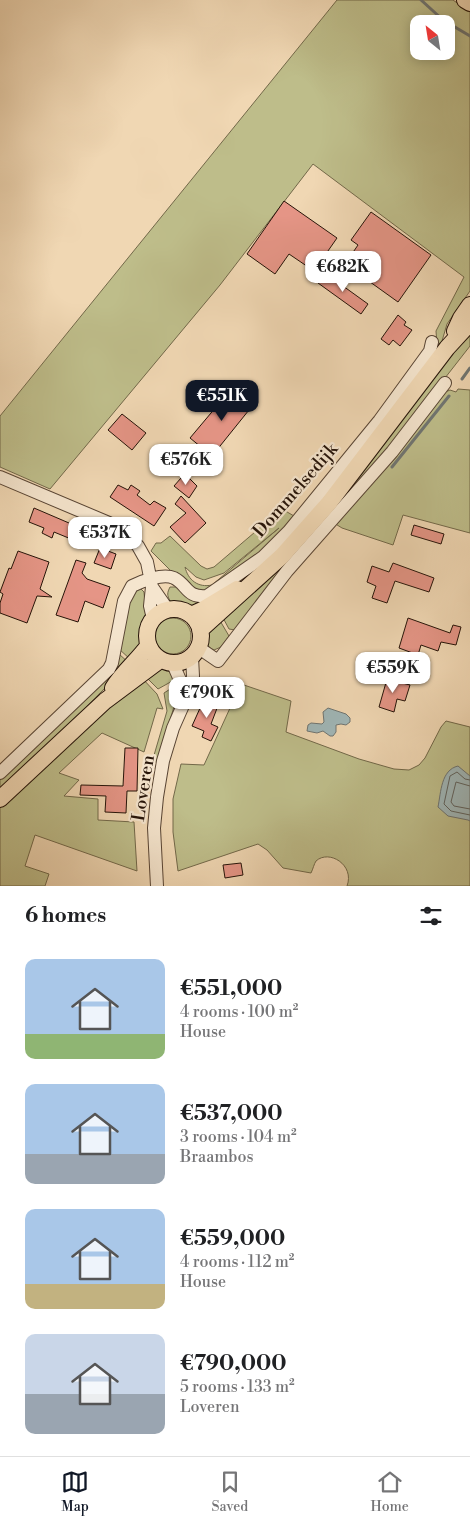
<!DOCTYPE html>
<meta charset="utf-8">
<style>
:root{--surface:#fff;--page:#f6f6f6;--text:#202124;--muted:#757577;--line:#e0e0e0;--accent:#111827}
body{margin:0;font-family:"Libre Bodoni",serif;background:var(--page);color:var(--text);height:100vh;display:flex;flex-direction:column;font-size:19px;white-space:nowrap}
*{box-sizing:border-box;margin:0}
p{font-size:16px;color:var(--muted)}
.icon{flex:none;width:28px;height:28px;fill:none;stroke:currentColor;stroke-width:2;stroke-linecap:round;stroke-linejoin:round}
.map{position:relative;height:886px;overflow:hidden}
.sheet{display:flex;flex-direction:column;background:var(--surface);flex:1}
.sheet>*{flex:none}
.needle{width:32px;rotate:330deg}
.tools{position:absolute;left:410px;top:15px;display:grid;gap:10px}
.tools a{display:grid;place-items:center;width:45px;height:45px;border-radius:10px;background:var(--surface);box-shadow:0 2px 12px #0003;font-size:25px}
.price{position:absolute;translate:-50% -42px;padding:0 11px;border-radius:10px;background:#fff;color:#222;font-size:16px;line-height:32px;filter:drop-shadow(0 1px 2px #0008)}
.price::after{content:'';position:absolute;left:50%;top:30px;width:15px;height:11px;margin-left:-8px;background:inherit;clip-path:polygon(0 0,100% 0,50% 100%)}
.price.active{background:var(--accent);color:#fff}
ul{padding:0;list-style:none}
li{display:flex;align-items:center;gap:15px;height:125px;padding:0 25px}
li span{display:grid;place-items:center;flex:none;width:140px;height:100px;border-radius:10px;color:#555}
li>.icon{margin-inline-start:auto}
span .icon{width:60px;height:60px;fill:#fffc;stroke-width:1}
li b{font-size:21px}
h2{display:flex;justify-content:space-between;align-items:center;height:60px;padding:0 25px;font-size:21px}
.dock{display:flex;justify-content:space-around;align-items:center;height:70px;border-top:1px solid var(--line);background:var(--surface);font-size:14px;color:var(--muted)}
.dock a{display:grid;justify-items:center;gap:2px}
.dock .active{color:var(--accent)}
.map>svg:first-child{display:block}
.green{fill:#bebd8a;stroke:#726849;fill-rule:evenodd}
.water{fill:#a0b7b8;stroke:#6f7572}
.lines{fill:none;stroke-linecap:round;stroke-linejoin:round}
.shore{stroke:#626560;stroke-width:1}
.stream{stroke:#6f7572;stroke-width:3}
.building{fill:#e59586;stroke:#251308}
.minor-casing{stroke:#584433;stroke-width:14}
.major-casing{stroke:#251308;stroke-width:18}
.minor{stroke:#f5e5ce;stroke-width:12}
.major{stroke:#f0d7b3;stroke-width:16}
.labels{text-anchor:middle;stroke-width:4.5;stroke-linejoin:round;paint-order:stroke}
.street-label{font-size:18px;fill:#251308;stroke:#f5e5ce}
</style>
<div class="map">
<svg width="470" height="886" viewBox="0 0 470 886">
<rect width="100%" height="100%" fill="#f0d7b3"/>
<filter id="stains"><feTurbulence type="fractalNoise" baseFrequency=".004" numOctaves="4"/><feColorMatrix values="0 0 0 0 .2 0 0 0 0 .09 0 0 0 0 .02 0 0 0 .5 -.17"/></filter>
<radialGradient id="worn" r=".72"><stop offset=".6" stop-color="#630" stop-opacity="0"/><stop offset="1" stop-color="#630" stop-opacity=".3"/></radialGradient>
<path class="green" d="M337 0H453L470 12V291L447 324 442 341 412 387 307 520 267 561 250 574 212 600 210 597 231 584 264 558 290 533 320 499 410 385 437 345 436 331 464 277 313 164 220 285 50 489 0 467V416ZM419 24H446V51H419Z
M470 330V346L420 410 235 630 229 629 222 616Z
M458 389 470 390V533L403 515 393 545 342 528 334 523 443 393 450 390 456 392Z
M282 509 294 516 272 544 211 591H191L151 551 156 543H161L170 536 201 566 207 569 214 567ZM279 528 212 585C198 588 188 580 185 567L196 577 204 580 224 573Z
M170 587H176L206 598 192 608 170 601C167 595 167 593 170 587Z
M140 588 144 592 146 615 141 632 140 646 131 660 118 648 129 593Z
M155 636a18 18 0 1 1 36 0a18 18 0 1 1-36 0Z
M219 619 229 636 221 647 214 650C198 643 211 628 219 619Z
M119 654 129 663 74 720 0 790V775Z
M161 668 169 671 176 679 158 689 144 675Z
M141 677 157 694 163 709 157 708 144 752 102 733 59 773 79 780 64 796 98 799V820L134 822 137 871 35 835 25 866 49 874 45 886H0V807Z
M178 684 177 697 157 762H152L167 711 164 693Z
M241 684 291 701 286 732 359 759 394 769 409 770 419 765 425 758 441 727 446 721 470 727V886H347C355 865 329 849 316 861 314 864 313 869 311 873L283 868 267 850 258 844 178 871 173 832V799L181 764 204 765Z"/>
<path class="water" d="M328 708 346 714 350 718V722L346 725 341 724 336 725V732L333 736H330L323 731 317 733 307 731 308 725 311 723 322 724 324 722 323 712Z
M458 766 470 776V821L468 820 448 816 438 807C441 792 441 770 458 766Z"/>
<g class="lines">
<path class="shore" d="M470 780 465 779 457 772 450 776 444 804 451 811 470 815
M470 786 456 782 451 802 454 806 470 809"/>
<path class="stream" d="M421 0 443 20 470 36
M462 379 470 368
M392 467 449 396"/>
</g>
<path class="building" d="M284 201 337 238 314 271 289 254 275 274 247 254Z
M371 212 431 255 398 302 345 264 358 245 351 240Z
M325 273 368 304 361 314 318 283Z
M398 315 406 322 404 325 412 330 400 346 393 340 389 345 381 339Z
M232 388 253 405 212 456 190 438Z
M122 414 146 433 132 450 108 430Z
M186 475 197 486 189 498 174 486 181 478 182 479Z
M118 485 128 490 131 485 140 491 137 495 150 505 154 501 166 508 154 526 110 497Z
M181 496 206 523 185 543 170 527 186 513 175 504Z
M34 508 76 526 71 539 54 532 52 538 42 533 44 528 29 522Z
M414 525 444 534 441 544 411 535Z
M100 548 116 554 111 569 94 563Z
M18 551 49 562 40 589 52 597 37 596 27 623 0 613V603L3 594 0 592 9 568 11 569Z
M76 560 86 563 82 573 87 579 110 587 103 608 85 601 78 622 56 615Z
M393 563 434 578 429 592 395 581 387 603 372 598 376 586 367 582 372 566 389 572Z
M408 618 450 633 453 625 461 627 456 645 441 642 438 651 421 645 418 655 399 648Z
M387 679 410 685 405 701 397 699 394 712 379 707Z
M205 697 219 703 211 724 218 727 211 741 202 737 204 731 192 726Z
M125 748H138L137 791H127L126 813 105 812 106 796 80 795 81 785 123 786Z
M241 863 243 875 225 878 223 865Z"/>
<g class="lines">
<g class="minor-casing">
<path id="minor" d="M0 477 109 523 126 533 138 546 147 562 152 587 150 606 153 619
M152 587 168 610
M199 648 218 661 287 571 392 452 445 383
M173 664 180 680 184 699
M0 773 109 669 112 663 124 601 132 586C142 581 163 573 174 578 188 585 186 598 207 596L263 557 289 531 379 421 430 351 432 342
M157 886 154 828 157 797 163 761 173 728 192 685 193 676 192 657"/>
</g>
<g class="major-casing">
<path id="major" d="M465 0 470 3
M455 331 461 318 470 305
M147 636a27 27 0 1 1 54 0a27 27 0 1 1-54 0Z
M191 615 202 610 237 589
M200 630 282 556 329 503 447 348 470 323
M113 688C122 673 137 661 148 646
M0 799 105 701 160 660"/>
</g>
<use href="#minor" class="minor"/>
<use href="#major" class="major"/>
</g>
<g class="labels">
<g class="street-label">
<text transform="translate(295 490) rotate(-49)" y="6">Dommelsedijk</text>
<text transform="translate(143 788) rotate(-81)" y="6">Loveren</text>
</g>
</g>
<rect width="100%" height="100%" filter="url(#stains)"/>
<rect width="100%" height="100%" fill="url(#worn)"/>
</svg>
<div class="tools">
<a><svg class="needle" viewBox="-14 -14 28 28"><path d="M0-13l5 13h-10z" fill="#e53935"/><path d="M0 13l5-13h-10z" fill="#757577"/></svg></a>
</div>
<b class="price" style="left:343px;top:293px">€682K</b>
<b class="price active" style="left:222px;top:422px">€551K</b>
<b class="price" style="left:186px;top:486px">€576K</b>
<b class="price" style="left:105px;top:559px">€537K</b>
<b class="price" style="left:393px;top:694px">€559K</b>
<b class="price" style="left:207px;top:719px">€790K</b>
</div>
<section class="sheet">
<h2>6 homes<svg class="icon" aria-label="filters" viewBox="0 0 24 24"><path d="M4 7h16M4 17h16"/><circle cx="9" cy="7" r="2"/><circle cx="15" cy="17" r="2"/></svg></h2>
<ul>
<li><span style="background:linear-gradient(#a9c7e8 75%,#8fb573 0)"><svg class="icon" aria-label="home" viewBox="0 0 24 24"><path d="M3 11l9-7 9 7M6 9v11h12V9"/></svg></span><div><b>€551,000</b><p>4 rooms · 100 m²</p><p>House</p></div></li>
<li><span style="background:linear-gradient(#a9c7e8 70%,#9aa5b1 0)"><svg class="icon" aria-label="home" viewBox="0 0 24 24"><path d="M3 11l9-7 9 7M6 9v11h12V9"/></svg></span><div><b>€537,000</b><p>3 rooms · 104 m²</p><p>Braambos</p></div></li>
<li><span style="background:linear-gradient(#a9c7e8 75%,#c2b280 0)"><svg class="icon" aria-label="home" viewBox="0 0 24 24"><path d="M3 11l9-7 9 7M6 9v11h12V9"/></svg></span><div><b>€559,000</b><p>4 rooms · 112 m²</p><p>House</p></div></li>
<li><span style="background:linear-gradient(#c9d6e8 60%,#9aa5b1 0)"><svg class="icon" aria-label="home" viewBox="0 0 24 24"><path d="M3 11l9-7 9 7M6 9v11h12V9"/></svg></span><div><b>€790,000</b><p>5 rooms · 133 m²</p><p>Loveren</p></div></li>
</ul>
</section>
<nav class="dock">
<a class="active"><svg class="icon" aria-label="map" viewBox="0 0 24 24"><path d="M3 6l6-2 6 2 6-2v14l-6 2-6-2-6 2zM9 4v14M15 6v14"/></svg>Map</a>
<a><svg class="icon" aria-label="saved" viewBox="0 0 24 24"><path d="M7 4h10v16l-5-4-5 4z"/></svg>Saved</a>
<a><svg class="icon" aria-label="home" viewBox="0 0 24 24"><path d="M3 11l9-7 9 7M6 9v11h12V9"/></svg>Home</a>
</nav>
